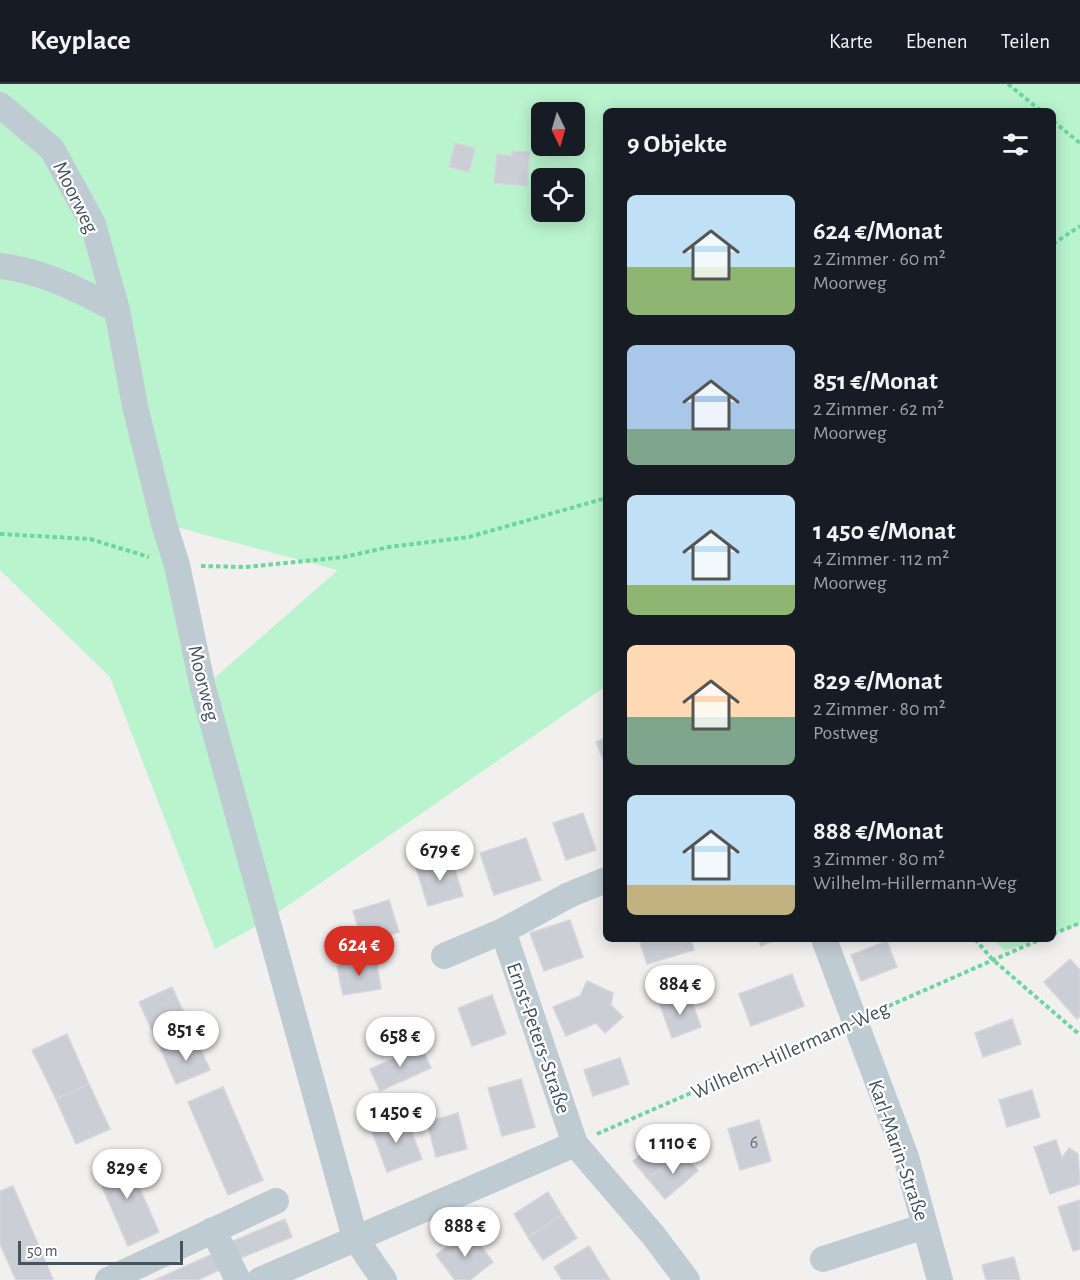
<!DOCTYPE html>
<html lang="de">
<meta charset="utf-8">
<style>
:root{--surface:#171b24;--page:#242831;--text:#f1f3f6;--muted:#9ea1a6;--line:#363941;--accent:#d93025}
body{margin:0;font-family:"Alegreya Sans",sans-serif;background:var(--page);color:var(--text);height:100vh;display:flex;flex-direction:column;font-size:22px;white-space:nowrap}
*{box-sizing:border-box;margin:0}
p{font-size:20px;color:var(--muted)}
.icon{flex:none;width:33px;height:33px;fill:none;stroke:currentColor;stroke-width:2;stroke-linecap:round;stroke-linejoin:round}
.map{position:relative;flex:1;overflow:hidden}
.drawer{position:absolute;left:603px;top:24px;width:453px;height:834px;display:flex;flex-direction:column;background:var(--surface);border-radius:9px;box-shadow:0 3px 15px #0003}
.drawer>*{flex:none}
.needle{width:39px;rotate:175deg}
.tools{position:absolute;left:531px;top:18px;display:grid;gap:12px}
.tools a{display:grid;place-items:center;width:54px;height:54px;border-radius:9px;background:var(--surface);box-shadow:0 3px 15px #0003;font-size:30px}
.scale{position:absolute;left:18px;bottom:15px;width:165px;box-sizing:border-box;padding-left:6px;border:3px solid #45545f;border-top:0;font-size:16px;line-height:21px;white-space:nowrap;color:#45545f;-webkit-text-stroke:4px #fff;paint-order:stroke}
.price{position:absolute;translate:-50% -51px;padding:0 14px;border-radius:21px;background:#fff;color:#222;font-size:20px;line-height:39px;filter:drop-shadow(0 2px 3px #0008)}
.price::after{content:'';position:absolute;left:50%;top:36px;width:18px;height:14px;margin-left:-9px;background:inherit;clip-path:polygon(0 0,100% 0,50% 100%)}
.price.on{background:var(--accent);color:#fff}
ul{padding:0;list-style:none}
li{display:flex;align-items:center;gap:18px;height:150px;padding:0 24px}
li span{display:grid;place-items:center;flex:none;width:168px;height:120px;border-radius:9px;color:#555}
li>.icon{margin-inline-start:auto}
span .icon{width:72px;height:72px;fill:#fffc;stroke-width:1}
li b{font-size:26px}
h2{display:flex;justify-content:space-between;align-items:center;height:72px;padding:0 24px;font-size:26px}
header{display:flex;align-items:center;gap:36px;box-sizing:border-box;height:84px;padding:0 30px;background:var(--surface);border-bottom:2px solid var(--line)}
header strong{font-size:28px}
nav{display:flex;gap:33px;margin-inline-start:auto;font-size:21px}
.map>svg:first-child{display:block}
.green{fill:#b9f4ce;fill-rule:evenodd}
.building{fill:#cbced5;stroke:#d3d6dc;stroke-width:1.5}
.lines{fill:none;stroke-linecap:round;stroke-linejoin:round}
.path{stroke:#6dd69f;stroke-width:4;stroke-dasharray:4.5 3;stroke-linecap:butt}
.minor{stroke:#bfcbd3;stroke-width:26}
.labels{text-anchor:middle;stroke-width:4.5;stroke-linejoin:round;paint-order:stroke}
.number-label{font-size:18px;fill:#66727c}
.street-label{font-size:21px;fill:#45545f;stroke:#fff}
</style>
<header>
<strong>Keyplace</strong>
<nav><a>Karte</a><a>Ebenen</a><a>Teilen</a></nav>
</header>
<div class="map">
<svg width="1080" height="1196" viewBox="0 0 1080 1196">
<rect width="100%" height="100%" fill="#f2efef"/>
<path class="green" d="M0 0H1080V840L1053 850V27H606V602L267 836 215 865 110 593 0 486ZM542 28H574V62H542ZM542 94H574V128H542ZM165 440 337 486V487L203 604Z
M993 855H1038L1005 867Z"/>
<path class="building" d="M455 59 475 64 469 88 449 83Z
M512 67 530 68 527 102 494 99 497 70 512 72Z
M606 654V682L596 658Z
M583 729 596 766 566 776 553 739Z
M526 754 541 796 494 811 480 769Z
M451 773 463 812 428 822 416 784Z
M389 816 399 848 363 860 353 827Z
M570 836 583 873 544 887 530 849Z
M639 855H691L694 866 647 880Z
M758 855H777L761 862Z
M887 857 897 883 861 897 851 871Z
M376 875 381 905 343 911 337 882Z
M1070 875 1080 886V932L1077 935 1044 898Z
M792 890 804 922 751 942 739 910Z
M587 897 613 909 611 921 623 933 605 949 596 939 566 952 553 923 580 912Z
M172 903 196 955 163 970 139 918Z
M689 910 701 943 672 954 660 921Z
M492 911 506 950 472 962 458 924Z
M1012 935 1021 960 983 973 975 949Z
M67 950 89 1000 56 1015 32 966Z
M196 955 210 986 176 1000 163 970Z
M421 962 431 984 380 1007 370 985Z
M620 974 629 1000 593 1012 584 986Z
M521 995 535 1043 502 1052 488 1004Z
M89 1000 110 1045 76 1060 56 1015Z
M223 1003 263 1096 228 1111 188 1018Z
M1032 1006 1040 1033 1007 1043 999 1016Z
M458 1029 467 1065 436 1073 427 1038Z
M405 1031 422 1075 387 1088 371 1044Z
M759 1036 771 1077 740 1086 728 1045Z
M668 1049 683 1067 648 1095 633 1077Z
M1056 1056 1062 1074 1069 1064 1078 1070 1080 1100 1050 1110 1034 1063Z
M683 1067 698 1087 665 1115 648 1095Z
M125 1071 159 1148 128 1162 94 1084Z
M13 1102 53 1195 50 1196H16L0 1160V1107Z
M548 1108 562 1131 528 1153 514 1130Z
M1080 1116V1165L1073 1167 1058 1123Z
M562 1131 577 1154 543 1176 528 1154Z
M285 1135 292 1153 238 1175 231 1158Z
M469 1146 493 1178 470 1196H455L436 1171Z
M589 1162 610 1196H562L554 1183Z
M217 1168 224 1184 198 1196H155Z
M1014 1173 1020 1196H986L982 1181Z"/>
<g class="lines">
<path class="path" d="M1008 0 1041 27
M1053 37 1080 59
M1053 160 1080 142
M0 450 90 455 149 473
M201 482 246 483 344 473 389 463 469 453 606 414
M1053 850 1080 839
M975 855 992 875 1080 951
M875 928 1041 855
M597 1050 835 946"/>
<path class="minor" d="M0 21 52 65 93 140 117 226 135 322 164 440 177 481 203 604 355 1154 384 1196
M0 182C43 187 79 206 117 226
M606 796 569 811 503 847 575 1060 653 1151 687 1196
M824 855 906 1073 940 1196
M444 872 503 847
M213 1146 238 1196
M823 1175 925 1142
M108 1196 276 1117
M260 1196 575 1060"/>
</g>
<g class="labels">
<g class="number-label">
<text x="754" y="1064">6</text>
</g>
<g class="street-label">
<text transform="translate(76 113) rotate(64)" y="7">Moorweg</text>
<text transform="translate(204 599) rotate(76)" y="7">Moorweg</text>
<text transform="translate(539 954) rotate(71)" y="7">Ernst-Peters-Straße</text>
<text transform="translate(790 966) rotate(-24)" y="7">Wilhelm-Hillermann-Weg</text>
<text transform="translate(899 1066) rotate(71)" y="7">Karl-Marin-Straße</text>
</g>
</g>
</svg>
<div class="tools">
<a><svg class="needle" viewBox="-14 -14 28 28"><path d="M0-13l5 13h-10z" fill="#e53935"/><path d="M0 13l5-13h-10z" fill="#9ea1a6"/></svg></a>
<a><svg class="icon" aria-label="locate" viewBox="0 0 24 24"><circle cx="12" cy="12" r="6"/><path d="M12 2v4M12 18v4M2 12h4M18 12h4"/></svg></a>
</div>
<div class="scale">50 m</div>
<b class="price" style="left:440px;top:798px">679 €</b>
<b class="price on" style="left:359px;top:893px">624 €</b>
<b class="price" style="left:680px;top:932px">884 €</b>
<b class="price" style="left:186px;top:978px">851 €</b>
<b class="price" style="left:400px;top:984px">658 €</b>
<b class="price" style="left:396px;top:1060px">1 450 €</b>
<b class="price" style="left:673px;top:1091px">1 110 €</b>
<b class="price" style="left:127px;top:1116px">829 €</b>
<b class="price" style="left:465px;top:1174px">888 €</b>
<section class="drawer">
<h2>9 Objekte<svg class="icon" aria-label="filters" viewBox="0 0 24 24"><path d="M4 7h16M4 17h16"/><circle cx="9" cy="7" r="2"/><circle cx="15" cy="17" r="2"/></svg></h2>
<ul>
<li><span style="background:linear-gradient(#bfe0f5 60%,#8fb573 0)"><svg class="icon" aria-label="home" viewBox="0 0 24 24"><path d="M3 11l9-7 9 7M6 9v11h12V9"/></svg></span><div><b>624 €/Monat</b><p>2 Zimmer · 60 m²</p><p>Moorweg</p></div></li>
<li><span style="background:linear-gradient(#a9c7e8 70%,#7fa58c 0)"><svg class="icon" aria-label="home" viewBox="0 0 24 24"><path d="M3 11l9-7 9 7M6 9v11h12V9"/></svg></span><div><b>851 €/Monat</b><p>2 Zimmer · 62 m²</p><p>Moorweg</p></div></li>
<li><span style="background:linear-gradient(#bfe0f5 75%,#8fb573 0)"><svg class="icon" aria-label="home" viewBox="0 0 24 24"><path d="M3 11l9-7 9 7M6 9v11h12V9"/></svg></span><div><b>1 450 €/Monat</b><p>4 Zimmer · 112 m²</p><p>Moorweg</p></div></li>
<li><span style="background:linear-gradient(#ffd9b3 60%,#7fa58c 0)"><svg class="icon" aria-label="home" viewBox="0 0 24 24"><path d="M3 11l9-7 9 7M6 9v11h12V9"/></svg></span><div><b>829 €/Monat</b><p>2 Zimmer · 80 m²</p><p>Postweg</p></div></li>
<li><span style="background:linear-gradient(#bfe0f5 75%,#c2b280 0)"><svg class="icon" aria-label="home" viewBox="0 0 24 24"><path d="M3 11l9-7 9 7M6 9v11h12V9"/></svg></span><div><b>888 €/Monat</b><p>3 Zimmer · 80 m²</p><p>Wilhelm-Hillermann-Weg</p></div></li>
</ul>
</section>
</div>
